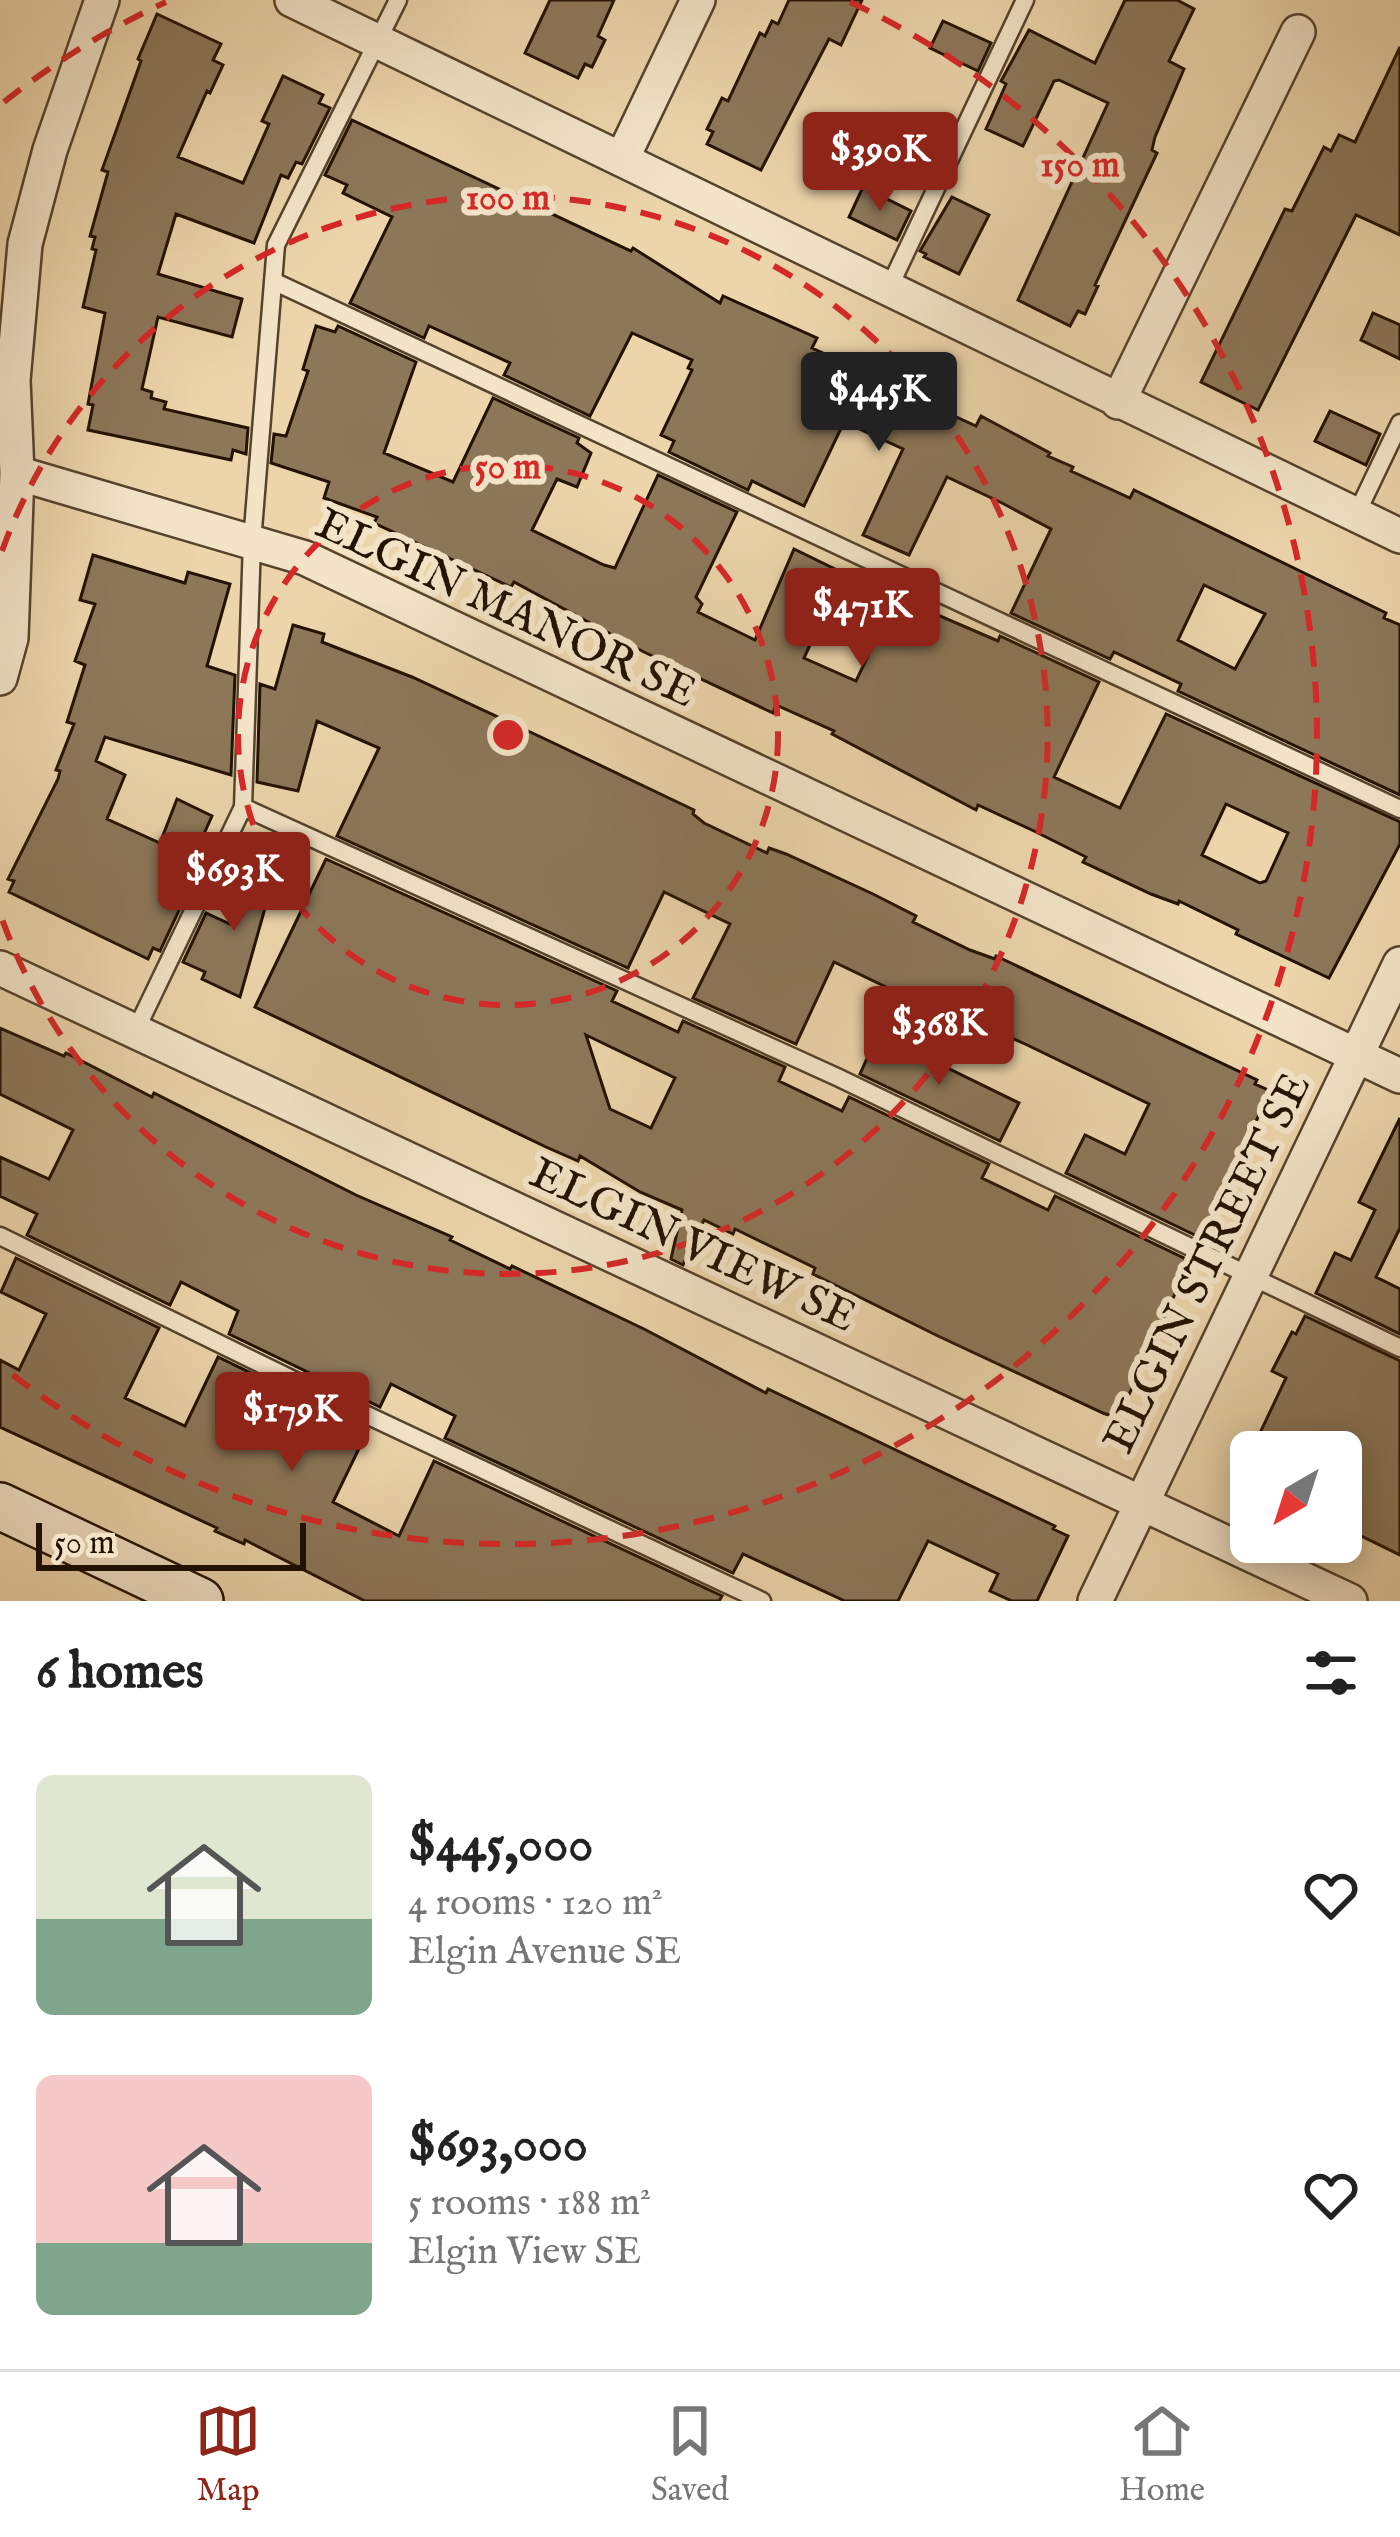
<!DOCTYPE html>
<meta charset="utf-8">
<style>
:root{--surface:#fff;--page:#f6f6f6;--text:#222;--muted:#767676;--line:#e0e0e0;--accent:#8f2418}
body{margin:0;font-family:"IM FELL English",serif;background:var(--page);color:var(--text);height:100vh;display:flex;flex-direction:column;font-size:45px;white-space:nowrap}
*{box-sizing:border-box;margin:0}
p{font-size:39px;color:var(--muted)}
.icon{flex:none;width:66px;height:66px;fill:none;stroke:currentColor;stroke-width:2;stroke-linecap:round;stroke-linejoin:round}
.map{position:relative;height:1601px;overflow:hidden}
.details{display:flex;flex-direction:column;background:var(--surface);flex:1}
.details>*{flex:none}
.needle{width:78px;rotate:219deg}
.fabs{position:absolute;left:1230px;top:1431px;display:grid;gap:24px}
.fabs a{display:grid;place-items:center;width:132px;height:132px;border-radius:18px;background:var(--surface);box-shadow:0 6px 30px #0003;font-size:60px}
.scale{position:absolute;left:36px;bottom:30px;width:270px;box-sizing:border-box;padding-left:12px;border:6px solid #231201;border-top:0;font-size:33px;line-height:42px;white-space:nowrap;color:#231201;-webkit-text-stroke:9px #f3e4c8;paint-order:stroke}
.price{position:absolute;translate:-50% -102px;padding:0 27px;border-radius:12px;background:var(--accent);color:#fff;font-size:39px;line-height:78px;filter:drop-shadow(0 3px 6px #0008)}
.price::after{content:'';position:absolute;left:50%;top:72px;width:36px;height:27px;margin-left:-18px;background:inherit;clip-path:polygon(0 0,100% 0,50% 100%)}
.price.on{background:#222;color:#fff}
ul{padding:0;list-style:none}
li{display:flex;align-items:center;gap:36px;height:300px;padding:0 36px}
li span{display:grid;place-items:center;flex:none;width:336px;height:240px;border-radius:18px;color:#555}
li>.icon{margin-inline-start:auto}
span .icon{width:144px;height:144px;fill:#fffc;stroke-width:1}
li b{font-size:51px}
h2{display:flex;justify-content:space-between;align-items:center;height:144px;padding:0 36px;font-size:51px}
.tabs{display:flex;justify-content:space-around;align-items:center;height:168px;border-top:3px solid var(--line);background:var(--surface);font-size:33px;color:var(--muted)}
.tabs a{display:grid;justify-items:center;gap:6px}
.tabs .on{color:var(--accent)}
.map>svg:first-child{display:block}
.building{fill:#8c7759;stroke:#231201;stroke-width:3;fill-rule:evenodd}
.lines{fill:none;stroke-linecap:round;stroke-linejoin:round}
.lane-casing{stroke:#55432c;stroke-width:21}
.street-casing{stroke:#55432c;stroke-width:38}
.secondary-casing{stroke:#231201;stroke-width:50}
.lane{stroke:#f3e4c8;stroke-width:16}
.street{stroke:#f3e4c8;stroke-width:33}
.secondary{stroke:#f3e4c8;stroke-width:45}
.ring{fill:none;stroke:#d62828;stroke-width:6;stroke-dasharray:21 15}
.labels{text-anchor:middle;stroke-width:12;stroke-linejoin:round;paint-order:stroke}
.street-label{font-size:45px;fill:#231201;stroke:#f3e4c8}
.centre{fill:#d62828;stroke:#f3e4c8;stroke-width:6}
.ring-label{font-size:36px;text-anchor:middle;font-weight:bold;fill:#d62828;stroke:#f3e4c8;stroke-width:12;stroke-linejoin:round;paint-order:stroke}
</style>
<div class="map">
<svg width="1400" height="1601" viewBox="0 0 1400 1601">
<rect width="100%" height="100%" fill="#ecd5ab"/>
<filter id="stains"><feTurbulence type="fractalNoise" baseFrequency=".00167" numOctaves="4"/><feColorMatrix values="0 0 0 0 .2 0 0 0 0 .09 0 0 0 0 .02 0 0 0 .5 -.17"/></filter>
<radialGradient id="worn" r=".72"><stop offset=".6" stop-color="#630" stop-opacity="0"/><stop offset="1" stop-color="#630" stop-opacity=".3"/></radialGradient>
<path class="building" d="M550 0H614L598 36 605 40 592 67 585 64 578 78 525 53Z
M789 0H862L841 45 829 39 761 170 707 144 713 132 707 129 722 98 728 101 760 33 765 36 772 21 778 24Z
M1125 0H1177L1194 9 1169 61 1184 69 1155 137 1152 150 1157 153 1095 285 1098 286 1085 314 1078 311 1070 326 1018 300 1108 103 1059 80 1054 81 1023 146 986 129 1006 84 1001 81 1029 30 1095 63Z
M157 14 221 44 213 60 223 65 210 93 207 91 178 157 243 183 269 124 262 121 283 76 323 95 319 103 330 108 302 164 296 162 288 178 281 175 254 243 176 214 158 274 242 299 232 337 158 317 142 389 152 392 151 398 166 402 164 409 248 428 246 454 233 450 231 460 88 430 93 405 88 404 105 313 83 307 96 250 92 249 95 237 90 236 108 172 102 170 141 61 138 59Z
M943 21 991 43 978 71 930 48Z
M1400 47V235L1356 215 1258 410 1201 382 1285 209 1292 211 1324 147 1331 151 1339 135 1355 142Z
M352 120 631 251 633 248 720 303 723 296 817 338 812 348 871 375 873 371 896 382 897 379 937 408 976 426 981 416 1050 453 1048 456 1073 467 1071 471 1130 498 1134 490 1386 613 1384 618 1400 625V795L1178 691 1181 684 1114 652 1110 659 1011 613 1051 529 1002 503 947 477 909 555 863 535 903 449 844 422 804 506 752 481 748 490 669 452 674 441 661 435 692 370 688 368 692 360 632 333 590 416 504 375 510 363 429 326 424 338 350 303 392 217 343 193 347 185 325 175ZM1204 585 1265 614 1235 669 1178 640Z
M863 187 911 211 897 240 849 217Z
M952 197 989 215 959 274 924 257 926 254 920 251Z
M1373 313 1400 325V359L1361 340Z
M316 326 335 332 338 326 416 362 384 453 453 482 493 398 579 438 577 443 591 453 577 487 557 479 532 530 604 565 615 568 658 475 737 512 696 597 702 604 698 612 755 640 794 549 843 573 804 658 856 681 896 597 998 641 1000 636 1099 682 1054 777 1120 808 1166 714 1400 822V844L1329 978 1236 934 1238 930 1179 901 1178 904 1151 894 1083 862 1086 857 1034 831 978 805 976 810 832 734 834 731 776 705 773 713 644 652 514 582 511 587 374 523 377 517 324 498 329 482 271 463 274 434 286 436 308 371 303 369ZM1226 804 1288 833 1266 881 1260 883 1202 855Z
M1330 411 1380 434 1366 465 1315 441Z
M93 555 185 583 188 572 230 584 207 666 235 675 231 775 105 737 96 761 125 775 107 819 160 843 177 799 212 816 175 898 183 902 160 951 153 948 148 959 9 892 14 881 8 879 58 779 60 771 56 770 74 724 67 722 85 665 75 661 95 604 80 600Z
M293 625 324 634 322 642 412 677 543 738 694 810 693 814 704 823 767 853 769 848 786 854 873 894 916 916 913 922 970 950 995 959 996 956 1257 1080 1255 1084 1268 1090 1267 1098 1201 1238 1066 1173 1085 1135 1125 1154 1149 1104 1023 1043 919 998 913 1010 886 997 890 989 834 962 796 1044 693 998 730 924 664 892 628 968 337 836 379 748 317 721 298 791 257 782 260 684 275 689Z
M265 850 280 855 240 997 202 979 205 972 183 962 206 913 230 924Z
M326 859 617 991 612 1001 678 1032 683 1021 785 1067 779 1081 842 1111 849 1097 989 1164 982 1178 1048 1210 1055 1196 1190 1261 1121 1412 1117 1418 1103 1413 938 1336 813 1274 815 1268 735 1229 733 1234 704 1220 683 1265 671 1259 682 1210 640 1192 580 1156 578 1161 546 1147 255 1007ZM586 1035 675 1078 651 1128 610 1109Z
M0 1028 64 1056 66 1053 152 1097 154 1093 356 1195 452 1237 450 1240 510 1269 512 1266 644 1329 766 1393 768 1389 1055 1526 1053 1529 1068 1536 1037 1601H1012L990 1591 998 1574 928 1541 898 1601H845L743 1554 733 1573 445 1438 455 1416 391 1384 380 1407 229 1334 238 1311 181 1282 170 1305 27 1235 37 1214 0 1196V1157L49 1179 73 1130 0 1094Z
M878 1034 1019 1103 1000 1141 860 1074Z
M1400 1118V1228L1376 1277 1400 1289V1334L1316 1293 1335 1253 1351 1260 1375 1210 1359 1202Z
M16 1258 159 1328 125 1398 185 1426 218 1357 368 1430 333 1502 399 1536 434 1461 722 1596 719 1601H365L245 1540 244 1544 215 1531 217 1528 0 1427V1360L19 1370 46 1314 1 1292Z
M1305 1316 1400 1361V1555L1341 1526V1452H1251L1286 1378 1272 1371 1292 1332 1296 1334Z"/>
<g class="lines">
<g class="lane-casing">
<path id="lane" d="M273 281 1400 809
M888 290 1025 0
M1356 515 1400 423
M243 807 837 1077 1400 1348
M135 1032 243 807 252 542 276 245 398 0
M0 1236 320 1393 762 1601"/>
</g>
<g class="street-casing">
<path id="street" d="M292 0 1400 536
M622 159 698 0
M1118 402 1298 32
M17 473 305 558 1400 1076
M0 678 11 638 17 473 13 380 25 244 50 150 102 0
M0 968 1350 1601
M1095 1601 1400 964"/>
</g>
<g class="secondary-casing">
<path id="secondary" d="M0 1506 200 1601"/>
</g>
<use href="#lane" class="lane"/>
<use href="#street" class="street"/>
<use href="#secondary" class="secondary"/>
</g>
<g class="ring">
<circle cx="508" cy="735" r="270"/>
<path d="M2 551A539 539 0 1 1 2 919"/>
<path d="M4 102A809 809 0 0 1 166 2M850 2A809 809 0 1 1 4 1368"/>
</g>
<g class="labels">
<g class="street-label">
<text transform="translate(507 606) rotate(25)" y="16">ELGIN MANOR SE</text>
<text transform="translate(694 1243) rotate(25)" y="16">ELGIN VIEW SE</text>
<text transform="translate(1205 1262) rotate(-64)" y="16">ELGIN STREET SE</text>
</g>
</g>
<circle cx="508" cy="735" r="18" class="centre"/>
<g class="ring-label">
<text x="1080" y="176">150 m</text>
<text x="508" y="209">100 m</text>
<text x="508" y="478">50 m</text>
</g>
<rect width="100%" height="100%" filter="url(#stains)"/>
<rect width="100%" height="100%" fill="url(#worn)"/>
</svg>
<div class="fabs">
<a><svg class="needle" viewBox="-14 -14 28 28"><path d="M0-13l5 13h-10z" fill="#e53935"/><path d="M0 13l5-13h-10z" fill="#767676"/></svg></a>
</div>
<div class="scale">50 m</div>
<b class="price" style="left:880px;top:214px">$390K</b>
<b class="price on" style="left:879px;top:454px">$445K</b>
<b class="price" style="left:862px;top:670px">$471K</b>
<b class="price" style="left:234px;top:934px">$693K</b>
<b class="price" style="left:939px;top:1088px">$368K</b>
<b class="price" style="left:292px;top:1474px">$179K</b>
</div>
<section class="details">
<h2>6 homes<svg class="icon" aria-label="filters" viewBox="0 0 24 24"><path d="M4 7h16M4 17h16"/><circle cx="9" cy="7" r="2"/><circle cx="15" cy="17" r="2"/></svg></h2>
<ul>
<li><span style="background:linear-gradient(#dfe7d0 60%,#7fa58c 0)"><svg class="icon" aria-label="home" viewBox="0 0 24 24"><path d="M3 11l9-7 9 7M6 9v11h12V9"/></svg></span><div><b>$445,000</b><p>4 rooms · 120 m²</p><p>Elgin Avenue SE</p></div><svg class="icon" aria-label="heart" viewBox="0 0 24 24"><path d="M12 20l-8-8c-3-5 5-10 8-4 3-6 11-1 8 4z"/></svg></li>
<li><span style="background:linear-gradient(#f6c9c9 70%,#7fa58c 0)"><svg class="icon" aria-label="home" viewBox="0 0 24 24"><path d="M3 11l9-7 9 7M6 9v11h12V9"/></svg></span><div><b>$693,000</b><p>5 rooms · 188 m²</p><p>Elgin View SE</p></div><svg class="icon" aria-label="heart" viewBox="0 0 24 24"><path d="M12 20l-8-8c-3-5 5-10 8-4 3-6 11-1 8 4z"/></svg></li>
</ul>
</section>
<nav class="tabs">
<a class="on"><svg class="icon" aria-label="map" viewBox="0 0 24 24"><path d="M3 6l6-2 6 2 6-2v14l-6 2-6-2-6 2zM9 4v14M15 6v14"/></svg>Map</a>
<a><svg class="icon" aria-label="saved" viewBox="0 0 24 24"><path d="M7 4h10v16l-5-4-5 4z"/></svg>Saved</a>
<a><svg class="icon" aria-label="home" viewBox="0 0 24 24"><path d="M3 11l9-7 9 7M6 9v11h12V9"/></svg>Home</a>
</nav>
